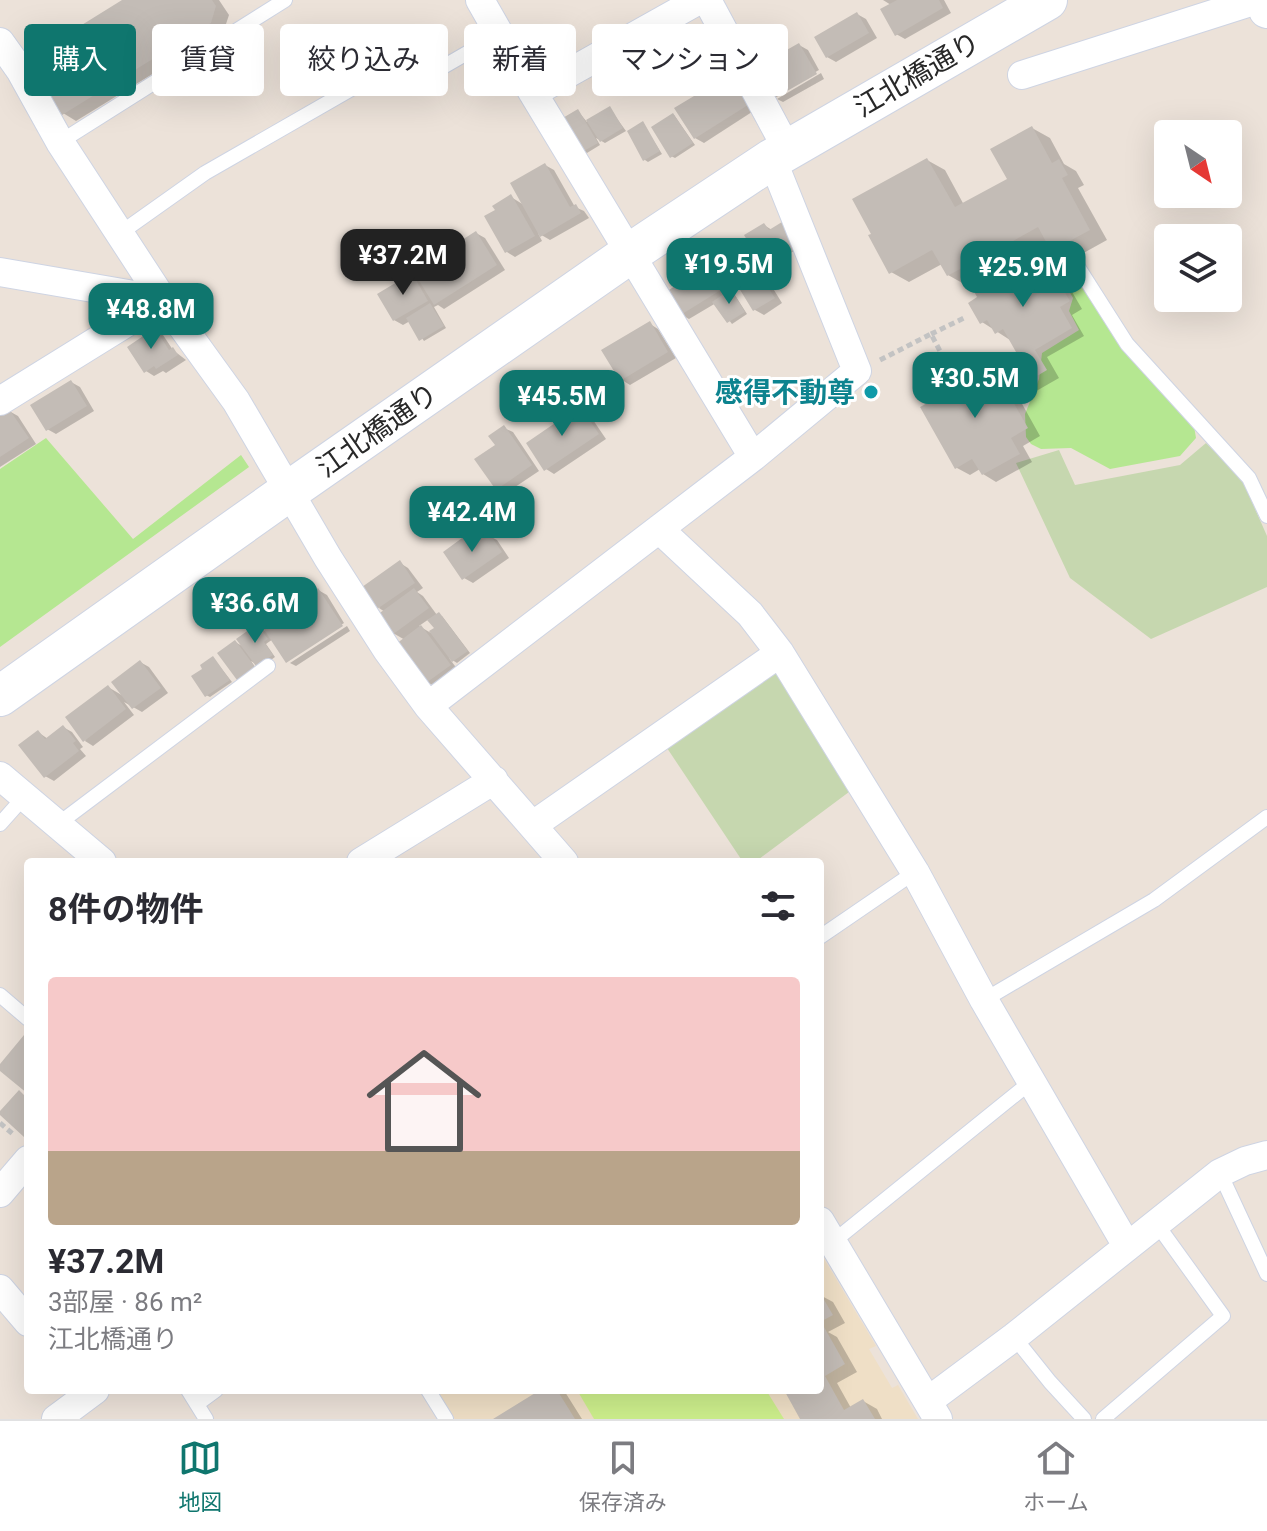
<!DOCTYPE html>
<html lang="ja">
<meta charset="utf-8">
<style>
:root{--surface:#fff;--page:#f7f7f7;--text:#2b2b33;--muted:#7c7c81;--line:#e1e1e2;--accent:#0f766e}
body{margin:0;font-family:Roboto,"Noto Sans JP",sans-serif;background:var(--page);color:var(--text);height:100vh;display:flex;flex-direction:column;font-size:30px;white-space:nowrap}
*{box-sizing:border-box;margin:0}
p{font-size:26px;color:var(--muted)}
.icon{flex:none;width:44px;height:44px;fill:none;stroke:currentColor;stroke-width:2;stroke-linecap:round;stroke-linejoin:round}
.map{position:relative;flex:1;overflow:hidden}
.panel{position:absolute;left:24px;top:858px;width:800px;height:536px;display:flex;flex-direction:column;background:var(--surface);border-radius:8px;box-shadow:0 8px 32px #0002}
.panel>*{flex:none}
.banner{position:absolute;left:24px;top:24px;width:800px;height:72px;display:flex;gap:16px}
.needle{width:52px;rotate:145deg}
.buttons{position:absolute;left:1154px;top:120px;display:grid;gap:16px}
.buttons a{display:grid;place-items:center;width:88px;height:88px;border-radius:8px;background:var(--surface);box-shadow:0 8px 32px #0002;font-size:40px}
.price{position:absolute;translate:-50% -68px;padding:0 18px;border-radius:16px;background:var(--accent);color:#fff;font-size:26px;line-height:52px;filter:drop-shadow(0 2px 4px #0008)}
.price::after{content:'';position:absolute;left:50%;top:48px;width:24px;height:18px;margin-left:-12px;background:inherit;clip-path:polygon(0 0,100% 0,50% 100%)}
.price.on{background:#222;color:#fff}
ul{padding:0;list-style:none}
li{display:grid;align-content:center;gap:16px;height:424px;padding:0 24px}
li+li{border-top:2px solid var(--line)}
li span{display:grid;place-items:center;height:248px;border-radius:8px;color:#555}
li>.icon{margin-inline-start:auto}
span .icon{width:144px;height:144px;fill:#fffc;stroke-width:1}
li b{font-size:34px}
h2{display:flex;justify-content:space-between;align-items:center;height:96px;padding:0 24px;font-size:34px}
.pill{padding:0 28px;border-radius:8px;background:var(--surface);box-shadow:0 8px 32px #0002;font-size:28px;line-height:72px}
.pill.on{background:var(--accent);color:#fff}
.menu{display:flex;justify-content:space-around;align-items:center;height:112px;border-top:2px solid var(--line);background:var(--surface);font-size:22px;color:var(--muted)}
.menu a{display:grid;justify-items:center;gap:4px}
.menu .on{color:var(--accent)}
.map>svg:first-child{display:block}
.education{fill:#efdfc6}
.green{fill:#b5e791}
.cemetery{fill:#c6d7af}
.pitch{fill:#cdef8c}
.shadow{fill:#0003;fill-rule:evenodd}
.building{fill:#c3bcb6}
.lines{fill:none;stroke-linecap:round;stroke-linejoin:round}
.service-casing{stroke:#ced4e3;stroke-width:16}
.minor-casing{stroke:#ced4e3;stroke-width:30}
.tertiary-casing{stroke:#ced4e3;stroke-width:38}
.secondary-casing{stroke:#ced4e3;stroke-width:42}
.path{stroke:#c3c3c3;stroke-width:5;stroke-dasharray:6 4;stroke-linecap:butt}
.service{stroke:#fff;stroke-width:14}
.minor{stroke:#fff;stroke-width:28}
.tertiary{stroke:#fff;stroke-width:36}
.secondary{stroke:#fff;stroke-width:40}
.culture-dot{fill:#0f9aa8;stroke:#fff;stroke-width:3}
.labels{text-anchor:middle;stroke-width:6;stroke-linejoin:round;paint-order:stroke}
.street-label{font-size:28px;fill:#282828;stroke:#fff}
.culture-label{font-size:28px;font-weight:bold;fill:#0d838f;stroke:#fff;text-anchor:end}
</style>
<div class="map">
<svg width="1267" height="1419" viewBox="0 0 1267 1419">
<rect width="100%" height="100%" fill="#ece2d9"/>
<path class="education" d="M820 1252 876 1346 869 1349 892 1388 898 1385 918 1419H455L437 1390H820Z"/>
<path class="green" d="M1063 251 1125 348 1194 426 1196 438 1180 456 1110 469 1071 448 1041 449 1031 444 1026 437 1025 414 1039 379 1042 353 1079 330 1069 311 1073 298 1051 259Z
M46 438 133 539 241 455 249 467 0 647V469Z"/>
<path class="cemetery" d="M1206 443 1241 477 1267 536V587L1151 639 1070 578 1016 463 1059 450 1075 485 1180 465Z
M776 670 853 789 755 862H743L665 745Z"/>
<path class="pitch" d="M577 1390H766L784 1419H594Z"/>
<path class="shadow" d="M126 0H219L229 15 224 30 76 121 63 113Z
M883 0H944L951 13 905 39 896 34 891 5Z
M857 14 866 19 877 38 836 62 827 57Z
M799 45 808 50 819 70 776 94V98L774 82Z
M821 73 824 79 783 102 777 99Z
M729 78 737 83 755 110 704 143 695 138Z
M610 109 626 131 605 143 596 138 600 145 587 153 583 151 578 111 587 122Z
M674 115 695 145 675 158 671 156Z
M643 124 662 154 648 162 645 160Z
M1032 128 1050 138 1064 164 1076 171 1084 185 1078 188 1107 240 1071 260 1053 250 1048 241 1037 247 1050 254 1082 309 1072 315 1084 336 1047 357 1059 378 1024 398 1016 393 1040 436 1023 446 1032 462 996 482 983 474 980 469 970 475 957 468 945 396 965 370 978 378 993 369 1008 378 1027 367 1010 340 982 322 980 298 971 282 966 285 948 275 942 264 909 282 891 272 927 160 945 170 964 205 1009 179ZM994 258 1006 265 984 278 977 267Z
M545 165 554 170 575 207 584 211 589 218 550 240 538 233 542 241 515 257 507 252 497 211 511 197 524 205Z
M764 225 772 230 801 247 770 265 761 260Z
M476 233 485 238 505 270 444 309 438 305 434 307 446 328 424 341 410 321 403 325 394 320 412 276 421 281 425 259 431 262Z
M718 262 726 267 732 276 752 264 761 269 782 303 764 315 755 310 741 288 733 292 747 314 732 324 716 303 689 319 680 314Z
M650 324 658 329 676 358 630 385 622 380Z
M155 330 163 335 173 350 186 360 166 373 163 371 154 376 146 371Z
M71 382 80 387 94 411 56 434 47 429Z
M580 409 589 414 606 439 554 474 546 469Z
M9 411 18 416 36 444 0 467V417Z
M504 428 513 432 539 471 506 493 497 488V445Z
M473 533 483 539 489 536 497 540 509 558 473 583 464 578Z
M400 563 408 568 423 588 417 592 423 596 437 615 442 616 470 653 457 663 449 658 458 670 436 687 427 682 405 640 393 633 385 612 379 608ZM429 619 436 629 431 633 419 626Z
M318 590 327 595 344 623 288 659V662L273 639 266 644 275 657 261 667 251 661 257 670 242 680 238 678 235 642 246 648 257 626 269 633Z
M347 626 350 631 296 666 290 663Z
M213 658 232 682 210 697 206 695 205 669Z
M140 662 149 667 168 693 142 712 124 702 134 715 93 746 85 741 108 687 125 697Z
M63 727 72 732 83 747 80 749 86 756 54 781 45 776 38 732 48 739Z
M820 1295 833 1302 845 1323 828 1332 837 1337 857 1372 837 1383 851 1408 863 1401 877 1409 882 1419H802L786 1390H820Z
M543 1390 565 1392 582 1419H497Z"/>
<path class="building" d="M122 0H212L216 6 211 23 62 115 27 59Z
M897 0H939L943 8 895 36 880 9Z
M857 12 869 33 826 58 814 37Z
M799 43 817 74 773 99 765 84 771 81 762 64Z
M729 75 748 105 694 139 674 108Z
M610 106 623 128 600 142 586 120Z
M578 109 598 143 582 152 561 119Z
M673 113 693 143 670 158 651 127Z
M643 121 660 151 643 161 627 131Z
M1032 126 1052 163 1059 159 1068 175 1062 178 1090 230 1051 251 1038 227 986 256 981 246 961 257 966 266 947 276 932 250 889 274 868 235 871 234 852 199 927 158 955 207 1007 179 990 149Z
M545 163 570 207 576 204 581 213 540 237 510 183Z
M511 194 535 236 505 253 484 216 495 210 492 206Z
M782 222 793 242 760 261 744 235 764 223 769 230Z
M476 231 497 265 434 305 410 266 425 256 429 261Z
M1036 244 1070 301 1060 307 1072 328 1035 350 1047 370 1010 392 1002 379 1024 366 1003 329 995 334 987 320 980 324 968 303 977 297 970 284Z
M718 259 732 283 679 316 664 293Z
M752 262 775 298 753 311 731 275Z
M412 273 428 301 393 321 377 294Z
M731 289 745 312 727 323 712 302Z
M430 303 444 326 419 341 406 318Z
M650 321 668 352 620 381 601 350Z
M155 328 169 350 173 347 178 355 156 369 154 366 144 373 127 347Z
M993 367 1028 428 1011 438 1020 454 982 475 972 459 955 469 920 407 942 395 936 384 965 368 972 379Z
M71 380 87 406 46 431 30 405Z
M580 406 599 434 544 471 526 443Z
M9 409 29 438 0 457V415Z
M504 425 532 465 496 490 474 459 495 445 488 436Z
M473 530 480 540 489 533 502 552 462 580 443 552Z
M400 560 415 583 377 609 362 587Z
M318 588 343 626 286 663 261 625Z
M414 588 429 608 392 635 377 615Z
M439 612 468 651 452 662 429 631 434 628 427 620Z
M257 624 268 639 264 642 273 655 256 666 236 639Z
M421 625 451 665 426 683 396 644Z
M235 640 255 667 237 680 217 653Z
M213 656 230 680 205 697 191 676 202 669 200 665Z
M140 660 161 688 132 709 111 682Z
M108 685 126 709 83 742 65 717Z
M63 725 76 741 73 743 79 751 44 778 18 745 38 730 45 739Z
M24 1035 28 1039V1094L0 1071V1064Z
M19 1090 28 1099V1132L24 1137 0 1115V1111Z
M820 1293 833 1315 820 1322Z
M824 1327 845 1364 825 1376 844 1410 863 1399 875 1419H800L784 1390H820V1329Z
M540 1390H557L575 1419H493Z"/>
<g class="lines">
<g class="service-casing">
<path id="service" d="M60 142 285 0
M119 234 205 173 414 53 429 75 500 34
M1071 256 1127 344 1249 478 1267 516
M0 824 24 797
M58 824 268 666
M820 937 915 872
M0 995 28 1019
M984 1000 1154 900 1267 817
M1220 1173 1267 1274
M834 1241 1032 1081
M1014 1337 1050 1382 1084 1419
M188 1390 206 1419
M428 1390 446 1419
M197 1404 216 1390
M1103 1419 1223 1316 1156 1223"/>
</g>
<g class="minor-casing">
<path id="minor" d="M480 0 533 93
M699 0 533 93 753 457
M707 0 787 149
M0 42 20 70 60 142 163 300 0 401
M1022 75 1257 0
M0 272 163 300 236 401 328 558 387 650 428 706 564 862
M659 529 750 614 780 653 915 872 984 1000 1127 1246
M428 706 753 457 857 371 772 159
M0 776 102 862
M533 825 780 653
M361 862 494 780
M0 1193 28 1160
M820 1221 938 1419
M0 1289 28 1322
M928 1401 1014 1337 1220 1173 1245 1161 1267 1155
M56 1419 95 1390"/>
</g>
<g class="tertiary-casing">
<path id="tertiary" d="M1264 0 1267 10"/>
</g>
<g class="secondary-casing">
<path id="secondary" d="M0 696 289 491 629 254 772 159 1047 0"/>
</g>
<path class="path" d="M931 334 966 317
M880 360 931 334 950 370
M0 1123 14 1135"/>
<use href="#service" class="service"/>
<use href="#minor" class="minor"/>
<use href="#tertiary" class="tertiary"/>
<use href="#secondary" class="secondary"/>
</g>
<circle class="culture-dot" cx="871" cy="392" r="8"/>
<g class="labels">
<g class="street-label">
<text transform="translate(917 74) rotate(-30)" y="10">江北橋通り</text>
<text transform="translate(377 430) rotate(-35)" y="10">江北橋通り</text>
</g>
<g class="culture-label">
<text x="855" y="402">感得不動尊</text>
</g>
</g>
</svg>
<div class="buttons">
<a><svg class="needle" viewBox="-14 -14 28 28"><path d="M0-13l5 13h-10z" fill="#e53935"/><path d="M0 13l5-13h-10z" fill="#7c7c81"/></svg></a>
<a><svg class="icon" aria-label="layers" viewBox="0 0 24 24"><path d="M12 4l9 5-9 5-9-5zM3 14l9 5 9-5"/></svg></a>
</div>
<b class="price on" style="left:403px;top:297px">¥37.2M</b>
<b class="price" style="left:729px;top:306px">¥19.5M</b>
<b class="price" style="left:1023px;top:309px">¥25.9M</b>
<b class="price" style="left:151px;top:351px">¥48.8M</b>
<b class="price" style="left:975px;top:420px">¥30.5M</b>
<b class="price" style="left:562px;top:438px">¥45.5M</b>
<b class="price" style="left:472px;top:554px">¥42.4M</b>
<b class="price" style="left:255px;top:645px">¥36.6M</b>
<div class="banner">
<a class="pill on">購入</a>
<a class="pill">賃貸</a>
<a class="pill">絞り込み</a>
<a class="pill">新着</a>
<a class="pill">マンション</a>
</div>
<section class="panel">
<h2>8件の物件<svg class="icon" aria-label="filters" viewBox="0 0 24 24"><path d="M4 7h16M4 17h16"/><circle cx="9" cy="7" r="2"/><circle cx="15" cy="17" r="2"/></svg></h2>
<ul>
<li><span style="background:linear-gradient(#f6c9c9 70%,#b9a48a 0)"><svg class="icon" aria-label="home" viewBox="0 0 24 24"><path d="M3 11l9-7 9 7M6 9v11h12V9"/></svg></span><div><b>¥37.2M</b><p>3部屋 · 86 m²</p><p>江北橋通り</p></div></li>
</ul>
</section>
</div>
<nav class="menu">
<a class="on"><svg class="icon" aria-label="map" viewBox="0 0 24 24"><path d="M3 6l6-2 6 2 6-2v14l-6 2-6-2-6 2zM9 4v14M15 6v14"/></svg>地図</a>
<a><svg class="icon" aria-label="saved" viewBox="0 0 24 24"><path d="M7 4h10v16l-5-4-5 4z"/></svg>保存済み</a>
<a><svg class="icon" aria-label="home" viewBox="0 0 24 24"><path d="M3 11l9-7 9 7M6 9v11h12V9"/></svg>ホーム</a>
</nav>
